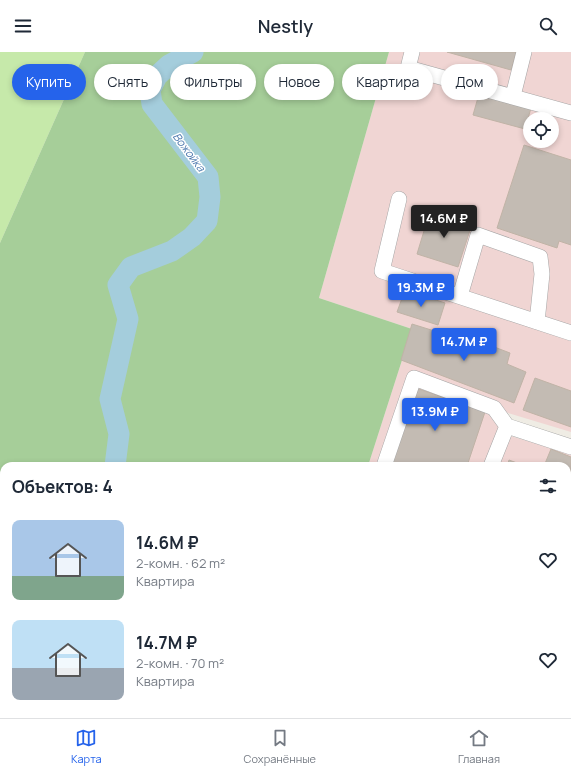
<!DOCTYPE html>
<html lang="ru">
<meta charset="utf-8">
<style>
:root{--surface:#fff;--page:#f6f6f7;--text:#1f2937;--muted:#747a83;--line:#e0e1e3;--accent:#2563eb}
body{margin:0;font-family:Manrope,sans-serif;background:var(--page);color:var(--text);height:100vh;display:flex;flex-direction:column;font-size:15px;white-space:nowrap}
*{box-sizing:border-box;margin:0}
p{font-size:13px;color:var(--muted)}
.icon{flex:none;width:22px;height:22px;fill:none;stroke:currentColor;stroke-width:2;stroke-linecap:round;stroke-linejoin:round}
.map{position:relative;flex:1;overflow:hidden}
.side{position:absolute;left:0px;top:410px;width:571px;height:256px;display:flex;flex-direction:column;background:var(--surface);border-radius:12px 12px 0 0;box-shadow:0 2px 6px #0003}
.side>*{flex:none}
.hud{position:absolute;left:12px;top:12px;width:547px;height:36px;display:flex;gap:8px}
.tools{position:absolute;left:523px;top:60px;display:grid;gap:8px}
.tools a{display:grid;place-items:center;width:36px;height:36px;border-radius:50%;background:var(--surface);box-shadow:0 2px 6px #0003;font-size:20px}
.price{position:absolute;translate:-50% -34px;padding:0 9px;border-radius:4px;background:var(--accent);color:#fff;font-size:13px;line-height:26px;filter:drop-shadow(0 1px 2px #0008)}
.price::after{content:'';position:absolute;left:50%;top:24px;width:12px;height:9px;margin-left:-6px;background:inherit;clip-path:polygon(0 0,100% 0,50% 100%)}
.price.selected{background:#222;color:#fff}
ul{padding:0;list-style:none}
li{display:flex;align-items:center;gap:12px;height:100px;padding:0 12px}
li span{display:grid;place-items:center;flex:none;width:112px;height:80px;border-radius:8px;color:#555}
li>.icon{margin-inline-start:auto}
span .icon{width:48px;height:48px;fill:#fffc;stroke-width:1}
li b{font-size:17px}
h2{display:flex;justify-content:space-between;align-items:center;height:48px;padding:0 12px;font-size:17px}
.chip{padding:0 14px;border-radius:18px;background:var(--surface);box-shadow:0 2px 6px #0003;font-size:14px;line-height:36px}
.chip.selected{background:var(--accent);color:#fff}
header{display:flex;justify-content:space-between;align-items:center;height:52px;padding:0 12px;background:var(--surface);font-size:18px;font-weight:600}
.dock{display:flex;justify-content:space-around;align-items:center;height:56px;border-top:1px solid var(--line);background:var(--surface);font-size:11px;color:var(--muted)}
.dock a{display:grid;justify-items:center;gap:2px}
.dock .selected{color:var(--accent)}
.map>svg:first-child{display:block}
.commercial{fill:#f0d5d3;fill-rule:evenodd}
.grass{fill:#c6e9aa}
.forest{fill:#a6ce99}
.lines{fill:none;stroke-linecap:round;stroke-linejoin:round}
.river{stroke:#a4cddc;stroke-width:21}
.building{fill:#c3bbb3;stroke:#c0b3a6}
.minor-casing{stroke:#a5a5a5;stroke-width:16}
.minor{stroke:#fff;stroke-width:15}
.labels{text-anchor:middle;stroke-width:3;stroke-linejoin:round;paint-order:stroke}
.water-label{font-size:11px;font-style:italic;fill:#4b77ad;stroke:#fff}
</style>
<header><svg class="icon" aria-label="menu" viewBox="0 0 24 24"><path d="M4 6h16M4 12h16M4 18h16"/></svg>Nestly<svg class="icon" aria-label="search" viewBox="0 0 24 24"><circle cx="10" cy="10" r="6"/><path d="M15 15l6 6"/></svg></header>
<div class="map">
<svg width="571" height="666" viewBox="0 0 571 666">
<rect width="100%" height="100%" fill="#efece4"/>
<path class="commercial" d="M389 0H571V380L505 360 500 381 571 402V666H354L355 662H567V414H368L412 277 319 246ZM530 67H552V89H530Z"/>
<path class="grass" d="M0 0H85L0 191Z
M0 516 4 523V662H74L76 666H0Z"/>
<path class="forest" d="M85 0H389L319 246 412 277 368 414H4V523L0 516V191Z
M74 662H320L318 666H76Z"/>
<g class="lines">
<path class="river" d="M115 414 119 382 110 347 128 267 118 233 131 215 172 199 192 185 207 169 210 145 208 125 152 52 150 38 157 24 169 13 193 0
M38 662 40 666"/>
</g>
<path class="building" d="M447 0H516L511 18Z
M479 42 531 56 525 77 473 63Z
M524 93 571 108V193L559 189 557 196 497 176Z
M430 159 472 172 458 215 417 202Z
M405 238 445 251 438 273 397 260Z
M412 272 473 291 476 288 510 301 507 312 526 320 514 351 401 308Z
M535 326 571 339V375L523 358Z
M413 335 485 360 467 414H386Z
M551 397 571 405V425L567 436V414H544Z
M509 408 525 414H507Z
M567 546 571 548V616L567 615Z
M472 662H477L491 666H470Z"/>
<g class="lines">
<g class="minor-casing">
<path id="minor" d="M412 0 408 16 571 61
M513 44 524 0
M399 147 382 219 571 281
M460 244 478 183 540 205 542 222 537 270
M384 414 414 326 494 356 507 374 571 395
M491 414 507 374
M567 510 571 511
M567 644 571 645
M535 662 554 666
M460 666 462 662"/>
</g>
<use href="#minor" class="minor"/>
</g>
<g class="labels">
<g class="water-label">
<text transform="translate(189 100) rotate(53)" y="4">Вожойка</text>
</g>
</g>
</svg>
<div class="tools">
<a><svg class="icon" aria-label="locate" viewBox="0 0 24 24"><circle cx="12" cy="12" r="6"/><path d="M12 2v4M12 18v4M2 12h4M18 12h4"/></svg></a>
</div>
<b class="price selected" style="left:444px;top:187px">14.6M ₽</b>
<b class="price" style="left:421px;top:256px">19.3M ₽</b>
<b class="price" style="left:464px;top:310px">14.7M ₽</b>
<b class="price" style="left:435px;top:380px">13.9M ₽</b>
<div class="hud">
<a class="chip selected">Купить</a>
<a class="chip">Снять</a>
<a class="chip">Фильтры</a>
<a class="chip">Новое</a>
<a class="chip">Квартира</a>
<a class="chip">Дом</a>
</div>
<section class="side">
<h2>Объектов: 4<svg class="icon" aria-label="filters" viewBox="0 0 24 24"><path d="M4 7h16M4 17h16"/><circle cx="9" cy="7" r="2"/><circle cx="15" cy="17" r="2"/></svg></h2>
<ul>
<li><span style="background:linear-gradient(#a9c7e8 70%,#7fa58c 0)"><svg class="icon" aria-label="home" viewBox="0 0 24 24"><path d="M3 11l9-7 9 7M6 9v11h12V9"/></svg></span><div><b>14.6M ₽</b><p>2-комн. · 62 m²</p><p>Квартира</p></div><svg class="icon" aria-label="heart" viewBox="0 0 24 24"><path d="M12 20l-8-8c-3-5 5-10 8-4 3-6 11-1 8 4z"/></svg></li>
<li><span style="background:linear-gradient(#bfe0f5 60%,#9aa5b1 0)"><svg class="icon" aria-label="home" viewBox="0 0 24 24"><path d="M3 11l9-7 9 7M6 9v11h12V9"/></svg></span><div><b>14.7M ₽</b><p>2-комн. · 70 m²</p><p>Квартира</p></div><svg class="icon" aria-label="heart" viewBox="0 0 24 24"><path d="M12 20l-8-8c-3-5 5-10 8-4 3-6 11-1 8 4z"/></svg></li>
</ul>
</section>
</div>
<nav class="dock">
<a class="selected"><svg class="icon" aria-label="map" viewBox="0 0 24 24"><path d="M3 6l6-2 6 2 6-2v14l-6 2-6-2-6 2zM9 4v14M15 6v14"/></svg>Карта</a>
<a><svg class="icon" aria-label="saved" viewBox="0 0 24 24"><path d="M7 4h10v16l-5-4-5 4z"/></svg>Сохранённые</a>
<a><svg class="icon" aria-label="home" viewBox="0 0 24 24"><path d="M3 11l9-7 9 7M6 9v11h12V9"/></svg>Главная</a>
</nav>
